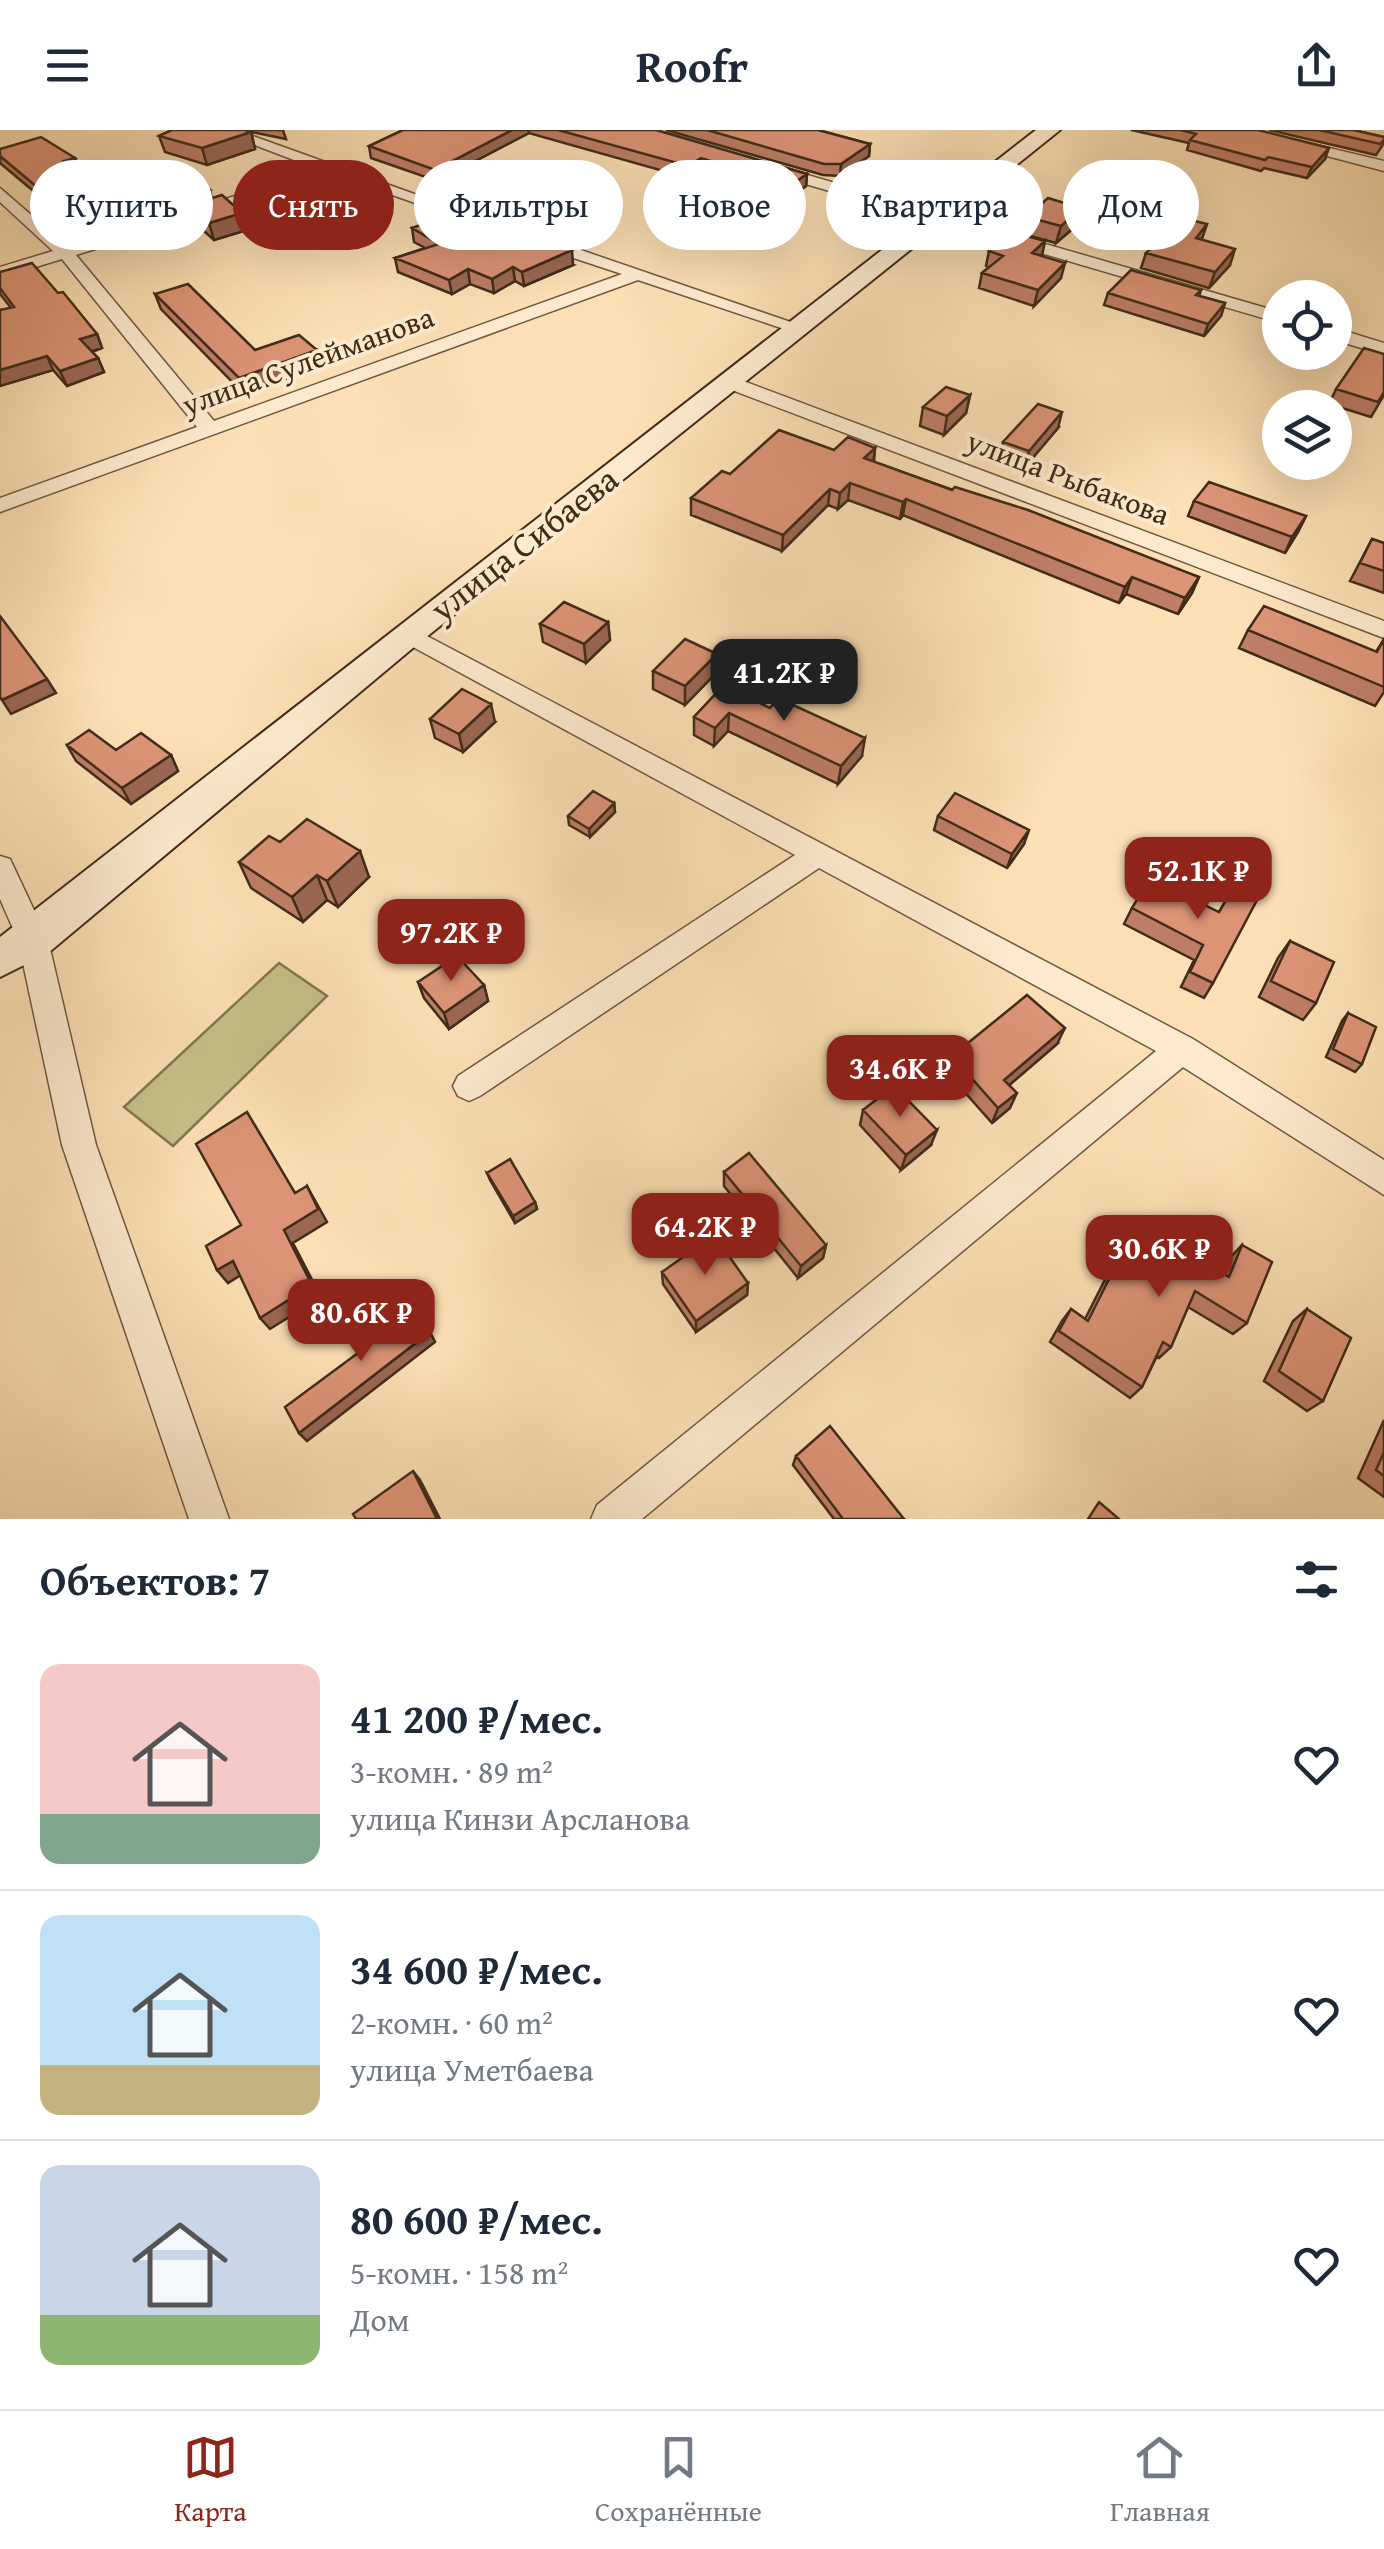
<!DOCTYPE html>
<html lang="ru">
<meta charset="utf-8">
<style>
:root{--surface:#fff;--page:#f2f2f3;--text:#1f2937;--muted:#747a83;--line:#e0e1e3;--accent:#8f2418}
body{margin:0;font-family:"Gentium Book Plus",serif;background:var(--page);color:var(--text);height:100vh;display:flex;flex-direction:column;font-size:38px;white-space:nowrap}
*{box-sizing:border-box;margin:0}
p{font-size:32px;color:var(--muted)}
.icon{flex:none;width:55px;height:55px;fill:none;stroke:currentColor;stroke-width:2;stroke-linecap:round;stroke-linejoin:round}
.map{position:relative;height:1389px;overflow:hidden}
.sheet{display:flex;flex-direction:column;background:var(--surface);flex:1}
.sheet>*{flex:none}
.banner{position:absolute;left:30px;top:30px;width:1325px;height:90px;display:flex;gap:20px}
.controls{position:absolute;left:1262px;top:150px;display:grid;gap:20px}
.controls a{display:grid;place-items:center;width:90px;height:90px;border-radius:50%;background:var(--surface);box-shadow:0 10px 40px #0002;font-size:50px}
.price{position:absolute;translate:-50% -85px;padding:0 22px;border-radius:20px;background:var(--accent);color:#fff;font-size:32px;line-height:65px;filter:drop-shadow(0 2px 5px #0008)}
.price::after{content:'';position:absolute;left:50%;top:60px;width:30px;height:22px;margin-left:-15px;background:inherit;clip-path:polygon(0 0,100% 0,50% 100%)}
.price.active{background:#222;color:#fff}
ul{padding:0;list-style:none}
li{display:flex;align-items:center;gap:30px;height:250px;padding:0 40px}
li+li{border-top:2px solid var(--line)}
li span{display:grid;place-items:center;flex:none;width:280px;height:200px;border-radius:20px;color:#555}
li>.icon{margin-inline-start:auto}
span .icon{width:120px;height:120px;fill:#fffc;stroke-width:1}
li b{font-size:42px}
h2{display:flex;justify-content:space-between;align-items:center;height:120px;padding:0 40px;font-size:42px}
.pill{padding:0 35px;border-radius:45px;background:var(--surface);box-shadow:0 10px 40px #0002;font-size:35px;line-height:90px}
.pill.active{background:var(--accent);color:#fff}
header{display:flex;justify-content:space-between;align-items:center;height:130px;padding:0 40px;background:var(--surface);font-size:45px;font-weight:800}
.tabs{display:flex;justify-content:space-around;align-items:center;height:140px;border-top:2px solid var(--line);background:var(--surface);font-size:28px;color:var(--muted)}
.tabs a{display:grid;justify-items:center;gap:5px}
.tabs .active{color:var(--accent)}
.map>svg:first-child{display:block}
.green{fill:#c6c088;stroke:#847650;stroke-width:2.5}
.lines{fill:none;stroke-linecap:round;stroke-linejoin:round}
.street-casing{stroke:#70593f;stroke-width:3}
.secondary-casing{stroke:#412c18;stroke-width:4}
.street{fill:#fdeace;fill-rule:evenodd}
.secondary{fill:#fdeace;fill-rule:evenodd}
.wall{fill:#bd7e65;stroke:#412c18;stroke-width:2.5}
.shaded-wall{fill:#9a6753;stroke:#412c18;stroke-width:2.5}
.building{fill:#dc9376;stroke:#412c18;stroke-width:2.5}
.labels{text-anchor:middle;stroke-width:8;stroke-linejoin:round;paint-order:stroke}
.far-street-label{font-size:30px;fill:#412c18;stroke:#fdeace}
.street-label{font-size:35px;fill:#412c18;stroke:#fdeace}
</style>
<header><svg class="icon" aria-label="menu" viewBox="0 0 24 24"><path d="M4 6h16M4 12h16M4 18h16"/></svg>Roofr<svg class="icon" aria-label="share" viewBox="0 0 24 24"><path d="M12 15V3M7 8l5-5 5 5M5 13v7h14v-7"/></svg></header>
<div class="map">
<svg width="1384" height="1389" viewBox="0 0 1384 1389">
<rect width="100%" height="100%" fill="#fcdfb4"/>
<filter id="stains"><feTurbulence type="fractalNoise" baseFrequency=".002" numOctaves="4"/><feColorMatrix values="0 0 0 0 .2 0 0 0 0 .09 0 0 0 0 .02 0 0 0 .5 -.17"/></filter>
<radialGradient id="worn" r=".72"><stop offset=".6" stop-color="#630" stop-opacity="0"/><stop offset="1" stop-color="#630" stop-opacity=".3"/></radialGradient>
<path class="green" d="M279 833 327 866 173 1016 124 977Z"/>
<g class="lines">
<g class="street-casing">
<path id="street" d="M215 0H236L498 94 484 97 335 45 76 125 214 291 622 144 534 115 532 111 540 106 808 198 793 202 638 150 0 382V368L197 297 62 129 0 148V137L53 121 0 72V58L68 117 320 40Z
M1228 0H1253L1384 31V41Z
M773 35 1280 182V193L768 43 765 40Z
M1335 198 1384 213V225L1335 210Z
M724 249H738L1384 491V508L724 257Z
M408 496 1193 909 1384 1030V1065L1183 937 642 1389H591L597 1375 1156 921 819 738 480 966 469 971 458 966 453 956 458 946 795 725 400 510 396 504Z
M0 726 10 729 48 810 96 1015 229 1389H189L62 1015 18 810 0 769Z"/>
</g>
<g class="secondary-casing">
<path id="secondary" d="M1036 0H1060L420 512 48 823 0 847V807Z"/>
</g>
<use href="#street" class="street"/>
<use href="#secondary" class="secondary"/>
</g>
<path class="wall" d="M172 0H283L286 9 251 2 255 19 207 35 165 22 159 6Z
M403 0H656L807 44 806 56 790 67 701 40 688 48 529 3 437 51 371 28 369 16Z
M666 0H818L870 14 869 26 840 46 823 45Z
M1131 0H1258L1325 29 1307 48 1264 38 1261 41 1187 20 1189 13Z
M1269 0H1353L1384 7V13L1376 25Z
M0 19 79 39 76 40 121 82 89 92 74 80 61 84 0 33Z
M161 55 212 68 242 83 247 100 214 110 194 92 189 76 180 79 163 63Z
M488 67 560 73 561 90 541 102 490 84Z
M1027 87 1077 95 1056 113 1023 104Z
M412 98 573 135 524 156 515 151 494 163 470 154 452 164 398 142 395 128 425 118 414 112Z
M1202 110 1230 135 1209 158 1141 138 1146 123Z
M989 121 1042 126 1061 148 1034 176 979 158 982 143 989 137 986 136Z
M0 142 58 163 97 204 102 218 92 222 98 228 104 242 67 256 53 240 0 256V180L11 178 0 164Z
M1201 160 1199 166 1225 173 1221 186 1204 206 1104 175 1108 163Z
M155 164 255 220H317L321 236 244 264 161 179Z
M1384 224V265L1371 287 1329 274 1336 259Z
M970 265 966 283 944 305 920 296 923 277Z
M1058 298 1025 337 1000 328 1003 312Z
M875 318 874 332 1199 447 1192 463 1178 484 1126 464 1119 473 903 385 900 389 848 370 838 379 828 375 782 421 691 385V368L730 344 834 320Z
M1194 371 1306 386 1298 402 1285 423 1188 386Z
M1372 409 1384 413V463L1350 451Z
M608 492 610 510 586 533 543 512 540 494Z
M1248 500 1376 522 1384 509V562L1375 576 1239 518Z
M717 524V542L685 575 653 559V541Z
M724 555 862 626 838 654 728 601 714 616 694 605V587Z
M430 589 495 592 463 622 435 608Z
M67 615 171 625 178 641 131 674 76 631Z
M614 673 615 682 590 707 569 695 568 686Z
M938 686 1024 714 1007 738 934 700Z
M280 712 369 747 338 777 327 770 303 792 251 758 239 732Z
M1132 778 1219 782 1213 853 1204 868 1181 857 1194 830 1124 794Z
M1290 811 1316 873 1303 890 1259 867 1278 828Z
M418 852 484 855 488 871 449 899 424 868Z
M1348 883 1362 934 1355 942 1326 927 1342 891Z
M1057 914 1009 955 1010 978 992 993 946 941 952 926Z
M863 980 931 1015 901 1040 860 995Z
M724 1042 826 1115 823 1128 798 1148 724 1056Z
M487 1043 535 1072 537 1079 515 1093 490 1050Z
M1155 1091 1174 1114 1223 1144 1230 1128 1242 1115 1247 1193 1233 1204 1188 1177 1171 1217 1159 1228 1157 1226 1142 1257 1130 1268 1050 1212 1062 1191 1071 1179 1085 1189 1121 1118 1131 1105 1141 1111 1145 1104Z
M662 1142 748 1153 747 1165 696 1202 663 1154Z
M1307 1179 1323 1271 1307 1281 1264 1251 1293 1191Z
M1384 1290V1367L1358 1348Z
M796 1326 904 1389H834L793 1335Z"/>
<path class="shaded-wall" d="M512 0H529V3L437 51 435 40Z
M251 2 255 19 207 35 202 18Z
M870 14 869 26 840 46 841 34Z
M1329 18 1325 29 1307 48 1312 37Z
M75 28 79 39 69 42 64 31Z
M701 28V40L688 48V36Z
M807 44 806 56 790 67 791 55Z
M210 60 212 69 180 79 177 70Z
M69 68 74 80 61 84 56 73Z
M116 71 121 82 89 92 84 81Z
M560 73 561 90 541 102 539 84Z
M1081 78 1077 95 1056 113 1061 96Z
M242 83 247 100 214 110 209 93Z
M1207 94 1202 109 1196 108Z
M1045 111 1042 126 1032 123Z
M1235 119 1230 135 1209 158 1215 142Z
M572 120 573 135 524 156 522 142Z
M1065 133 1061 148 1034 176 1038 160Z
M513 137 515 151 494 163 492 149Z
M468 139 470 154 452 164 449 150Z
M1225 173 1221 186 1204 206 1208 194Z
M97 204 102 218 86 223 80 209Z
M317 220 321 236 244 264 239 248Z
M47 226 53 240 0 256V240Z
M98 228 104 242 67 256 60 241Z
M970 265 966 283 944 305 947 286Z
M1062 282 1058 298 1025 337 1029 321Z
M875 318 873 334 864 328Z
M850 353 848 370 838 379 840 363Z
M830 359 828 375 782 421 783 405Z
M906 369 903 385 900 389 903 372Z
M1306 386 1298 402 1285 423 1292 407Z
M1132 447 1126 464 1119 473 1125 457Z
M1199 447 1192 463 1178 484 1185 468Z
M608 492 610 510 586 533 584 514Z
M717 524V542L685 575V556Z
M47 549 56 563 11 584 2 570Z
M491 574 495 592 463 622 459 604Z
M729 583 728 601 714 616 715 598Z
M865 608 862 626 838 654 841 636Z
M171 625 178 641 131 674 122 658Z
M614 673 615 682 590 707 589 699Z
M1029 700 1024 714 1007 738 1012 724Z
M360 721 369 747 338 777 327 751Z
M317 745 327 770 303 792 292 767Z
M484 855 488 871 449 899 444 883Z
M1065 898 1057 914 998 965 1004 950Z
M1017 963 1010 978 992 993 998 978Z
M937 1000 931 1015 901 1040 906 1025Z
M307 1056 327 1092 293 1113 321 1167 270 1199 260 1188 284 1100Z
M535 1072 537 1079 515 1093 513 1086Z
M826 1115 823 1128 798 1148 801 1136Z
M233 1131 244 1143 228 1153 217 1140Z
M748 1153 747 1165 696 1202V1191Z
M430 1202 435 1212 307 1311 299 1303Z
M413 1341 420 1350 440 1389H437Z"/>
<path class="building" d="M172 0H245L251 2 202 18 159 6Z
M403 0H512L435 40 369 16Z
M558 0H656L807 44 791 55 701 28 688 36Z
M707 0H818L870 14 841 34H824Z
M1181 0H1258L1329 18 1312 37 1268 27 1265 30 1190 10 1196 4Z
M1319 0H1353L1384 7V10L1380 14Z
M41 7 75 28 64 31 116 71 84 81 69 68 56 73 0 26V19Z
M183 46 210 60 177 70 161 55Z
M515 57 560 73 539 84 488 67Z
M222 65 242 83 209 93 189 75Z
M1048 68 1081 78 1061 96 1027 87Z
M464 79 572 120 522 142 513 137 492 149 468 139 449 150 395 128 439 114 412 98Z
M1182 88 1207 94 1196 108 1235 119 1215 142 1146 123Z
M1012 102 1045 111 1032 123 1065 133 1038 160 982 143 1003 126 989 121Z
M32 133 58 163 63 162 97 204 80 209 98 228 60 241 47 226 0 240V180L14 177 0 158V142Z
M1131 140 1201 160 1196 165 1225 173 1208 194 1108 163Z
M188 154 255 220 299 205 317 220 239 248 155 164Z
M1364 218 1384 224V262L1378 272 1336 259Z
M946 257 970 265 947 286 923 277Z
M1038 274 1062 282 1029 321 1003 312Z
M779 300 834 320 848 307 875 318 864 328 952 360 955 357 1028 380 1199 447 1185 468 1132 447 1125 457 906 369 903 372 850 353 840 363 830 359 783 405 691 368 722 341 730 344Z
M1209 352 1306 386 1292 407 1194 371Z
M1372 409 1384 413V441L1360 433Z
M564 472 608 492 584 514 540 494Z
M1264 476 1377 522 1384 509V557L1248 500Z
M0 486 47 549 2 570 0 567Z
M685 509 717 524 685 556 653 541Z
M724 555 770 578 778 568 865 608 841 636 729 583 715 598 694 587Z
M462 559 491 574 459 604 430 589Z
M89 600 116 620 141 603 171 625 122 658 67 615Z
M593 661 614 673 589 699 568 686Z
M955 663 1029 700 1012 724 938 686Z
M307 689 360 721 327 751 317 745 292 767 239 732 269 706 280 712Z
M1150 748 1219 782 1233 758 1257 770 1213 853 1190 842 1203 815 1132 778Z
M1290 811 1334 832 1316 873 1271 851Z
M457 826 484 855 444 883 418 852Z
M1027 865 1065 898 1004 950 1017 963 998 978 952 926Z
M1348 883 1376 897 1362 934 1333 919Z
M894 956 937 1000 906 1025 863 980Z
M247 982 295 1063 307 1056 318 1079 284 1100 312 1155 260 1188 233 1131 217 1140 206 1116 241 1095 196 1014Z
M749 1023 826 1115 801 1136 724 1042Z
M510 1029 535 1072 513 1086 487 1043Z
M1155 1091 1178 1104 1174 1114 1229 1147 1242 1115 1272 1132 1247 1193 1195 1161 1171 1217 1163 1212 1142 1257 1059 1201 1071 1179 1088 1191 1131 1105 1145 1113Z
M714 1105 748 1153 696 1191 662 1142Z
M408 1170 430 1202 299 1303 285 1277 358 1223 352 1213Z
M1307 1179 1351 1208 1323 1271 1279 1241Z
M830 1296 904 1389H843L796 1326Z
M1384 1322V1346L1376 1340Z
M413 1341 437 1389H356L353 1384Z
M1099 1372 1119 1389H1088Z"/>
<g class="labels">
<g class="far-street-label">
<text transform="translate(308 231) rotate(-20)" y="10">улица Сулейманова</text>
<text transform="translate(1068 348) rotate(21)" y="10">улица Рыбакова</text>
</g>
<g class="street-label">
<text transform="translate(524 414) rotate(-38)" y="12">улица Сибаева</text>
</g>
</g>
<rect width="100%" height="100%" filter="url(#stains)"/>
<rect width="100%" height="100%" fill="url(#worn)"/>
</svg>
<div class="controls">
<a><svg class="icon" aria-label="locate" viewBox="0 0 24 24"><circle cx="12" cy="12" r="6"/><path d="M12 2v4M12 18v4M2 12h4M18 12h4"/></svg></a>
<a><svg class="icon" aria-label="layers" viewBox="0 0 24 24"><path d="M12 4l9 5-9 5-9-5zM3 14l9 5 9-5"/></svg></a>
</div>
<b class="price active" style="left:784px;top:594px">41.2K ₽</b>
<b class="price" style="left:1198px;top:792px">52.1K ₽</b>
<b class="price" style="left:451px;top:854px">97.2K ₽</b>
<b class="price" style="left:900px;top:990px">34.6K ₽</b>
<b class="price" style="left:705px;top:1148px">64.2K ₽</b>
<b class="price" style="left:1159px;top:1170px">30.6K ₽</b>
<b class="price" style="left:361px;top:1234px">80.6K ₽</b>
<div class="banner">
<a class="pill">Купить</a>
<a class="pill active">Снять</a>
<a class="pill">Фильтры</a>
<a class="pill">Новое</a>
<a class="pill">Квартира</a>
<a class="pill">Дом</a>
</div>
</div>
<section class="sheet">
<h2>Объектов: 7<svg class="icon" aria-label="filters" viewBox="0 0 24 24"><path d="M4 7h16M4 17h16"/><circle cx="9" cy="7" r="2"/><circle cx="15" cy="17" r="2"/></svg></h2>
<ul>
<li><span style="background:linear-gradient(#f6c9c9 75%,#7fa58c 0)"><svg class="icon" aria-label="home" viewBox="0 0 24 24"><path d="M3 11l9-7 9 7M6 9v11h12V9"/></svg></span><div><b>41 200 ₽/мес.</b><p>3-комн. · 89 m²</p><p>улица Кинзи Арсланова</p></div><svg class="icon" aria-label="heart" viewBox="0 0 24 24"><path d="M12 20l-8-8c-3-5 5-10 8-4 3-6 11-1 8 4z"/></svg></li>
<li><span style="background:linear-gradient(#bfe0f5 75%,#c2b280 0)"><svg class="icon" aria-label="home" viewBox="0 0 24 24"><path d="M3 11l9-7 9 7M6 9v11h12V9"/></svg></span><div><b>34 600 ₽/мес.</b><p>2-комн. · 60 m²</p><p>улица Уметбаева</p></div><svg class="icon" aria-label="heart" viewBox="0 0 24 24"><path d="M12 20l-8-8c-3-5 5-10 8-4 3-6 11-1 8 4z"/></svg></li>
<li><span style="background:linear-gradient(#c9d6e8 75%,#8fb573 0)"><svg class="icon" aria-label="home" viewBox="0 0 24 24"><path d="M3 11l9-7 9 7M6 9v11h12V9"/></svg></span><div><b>80 600 ₽/мес.</b><p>5-комн. · 158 m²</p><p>Дом</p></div><svg class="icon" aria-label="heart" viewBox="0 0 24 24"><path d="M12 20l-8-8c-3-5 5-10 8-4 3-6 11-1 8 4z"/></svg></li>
</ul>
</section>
<nav class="tabs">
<a class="active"><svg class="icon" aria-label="map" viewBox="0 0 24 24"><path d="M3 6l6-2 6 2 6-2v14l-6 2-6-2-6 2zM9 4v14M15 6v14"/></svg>Карта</a>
<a><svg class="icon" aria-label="saved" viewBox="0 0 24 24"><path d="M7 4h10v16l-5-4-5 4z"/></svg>Сохранённые</a>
<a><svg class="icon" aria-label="home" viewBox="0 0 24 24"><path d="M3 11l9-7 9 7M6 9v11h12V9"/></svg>Главная</a>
</nav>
